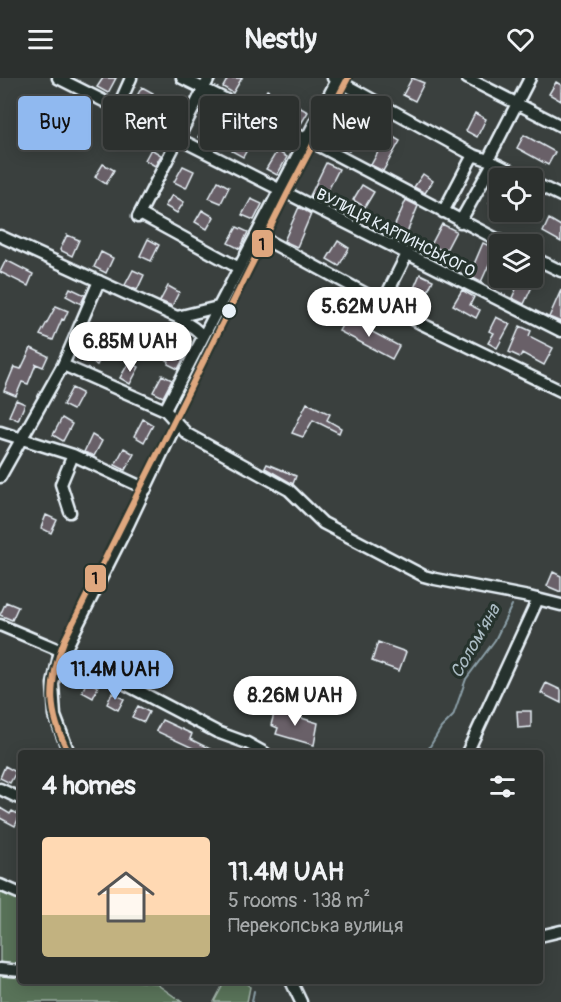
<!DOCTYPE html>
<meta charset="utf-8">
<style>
:root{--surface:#2c302e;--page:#383c3a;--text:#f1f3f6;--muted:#a6a9aa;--line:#484b4a;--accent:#90b9f0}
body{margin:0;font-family:Pangolin,sans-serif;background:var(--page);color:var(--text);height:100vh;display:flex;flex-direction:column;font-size:22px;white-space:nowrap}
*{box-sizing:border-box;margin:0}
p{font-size:20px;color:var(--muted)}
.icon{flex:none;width:33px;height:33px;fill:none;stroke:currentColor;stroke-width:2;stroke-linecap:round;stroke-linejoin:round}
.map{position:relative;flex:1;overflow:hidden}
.side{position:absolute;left:18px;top:672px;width:525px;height:234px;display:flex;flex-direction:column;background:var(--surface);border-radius:6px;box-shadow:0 3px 15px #0003,0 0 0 2px var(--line)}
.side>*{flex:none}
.guide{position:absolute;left:18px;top:18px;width:525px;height:54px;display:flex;gap:12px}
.buttons{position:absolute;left:489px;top:90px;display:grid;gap:12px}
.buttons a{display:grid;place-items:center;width:54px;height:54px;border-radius:6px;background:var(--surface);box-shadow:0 3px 15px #0003,0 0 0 2px var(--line);font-size:30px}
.price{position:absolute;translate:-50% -51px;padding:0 14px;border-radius:21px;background:#fff;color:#222;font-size:20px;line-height:39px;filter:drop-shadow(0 2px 3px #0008)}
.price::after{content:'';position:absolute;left:50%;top:36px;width:18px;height:14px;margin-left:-9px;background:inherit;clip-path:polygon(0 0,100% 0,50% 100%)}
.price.current{background:var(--accent);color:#111}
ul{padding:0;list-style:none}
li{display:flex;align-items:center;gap:18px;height:150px;padding:0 24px}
li span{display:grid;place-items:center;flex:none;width:168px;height:120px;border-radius:6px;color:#555}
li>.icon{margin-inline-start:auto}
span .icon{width:72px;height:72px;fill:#fffc;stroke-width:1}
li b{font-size:26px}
h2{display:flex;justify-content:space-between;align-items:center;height:72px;padding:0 24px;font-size:26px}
.tag{padding:0 21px;border-radius:6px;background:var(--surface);box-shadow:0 3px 15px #0003,0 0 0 2px var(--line);font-size:21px;line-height:54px}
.tag.current{background:var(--accent);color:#111}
header{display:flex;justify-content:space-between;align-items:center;height:78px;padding:0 24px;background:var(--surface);font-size:27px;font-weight:700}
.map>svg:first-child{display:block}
.green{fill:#597258;stroke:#a0b2a8;stroke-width:1.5}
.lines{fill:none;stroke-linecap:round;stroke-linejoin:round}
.stream{stroke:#8da1aa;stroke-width:2}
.building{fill:#696067;stroke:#e8f1f8;stroke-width:1.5}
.minor-casing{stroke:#e8f1f8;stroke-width:15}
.minor{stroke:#26332d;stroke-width:10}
.tram-1-casing{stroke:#26332d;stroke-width:10}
.tram-1{stroke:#dfa77e;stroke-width:6}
.stop-dot{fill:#e8f1f8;stroke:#26332d;stroke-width:2}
.labels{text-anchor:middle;stroke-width:6;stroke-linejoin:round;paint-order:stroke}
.street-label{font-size:16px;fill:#e8f1f8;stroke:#26332d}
.water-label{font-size:18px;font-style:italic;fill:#abbcc4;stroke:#26332d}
.line-badge{stroke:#26332d;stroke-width:2}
.pale-badge-label{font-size:16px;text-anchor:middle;font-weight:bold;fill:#111}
</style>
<header><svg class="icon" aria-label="menu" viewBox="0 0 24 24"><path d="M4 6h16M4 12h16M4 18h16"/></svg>Nestly<svg class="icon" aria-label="heart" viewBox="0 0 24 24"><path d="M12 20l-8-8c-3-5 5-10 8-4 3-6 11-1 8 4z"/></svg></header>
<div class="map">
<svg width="561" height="924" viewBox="0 0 561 924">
<rect width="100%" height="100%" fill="#3a403e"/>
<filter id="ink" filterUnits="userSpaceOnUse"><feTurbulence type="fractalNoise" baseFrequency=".0167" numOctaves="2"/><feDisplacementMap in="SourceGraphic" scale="12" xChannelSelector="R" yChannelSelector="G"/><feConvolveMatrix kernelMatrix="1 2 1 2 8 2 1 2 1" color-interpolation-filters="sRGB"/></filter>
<g filter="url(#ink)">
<path class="green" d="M0 814 21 823V889L0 888Z
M0 894 21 895V903H134L155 905 182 924H0Z
M225 903H244L250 909 247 924H214Z"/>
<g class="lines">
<path class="stream" d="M426 675 441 650 453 638 466 601 495 562 512 527
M252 924 254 913"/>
</g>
<path class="building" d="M103 0H116L108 15 97 9Z
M228 0H242L233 15 223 9Z
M412 0 424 5 415 23 403 17Z
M556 4 561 7V23L549 16Z
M142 9 153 15 143 33 132 27Z
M267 12 278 18 269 34 258 29Z
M58 21 77 31 79 28 91 34 81 52 62 42 60 46 48 39Z
M174 26 185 31 175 50 164 44Z
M297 28 308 34 299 49 288 44Z
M355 34 367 41 349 73 337 66Z
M475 35 486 41 477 59 466 53Z
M209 41 219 47 209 65 198 59Z
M243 55 253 61 243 79 232 73Z
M388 56 400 63 383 93 371 87Z
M524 57 555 74 548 87 517 70Z
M151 71 161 77 155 88 145 82Z
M277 73 287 79 277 97 266 91Z
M326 85 339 91 322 124 310 118Z
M103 86 114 92 106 106 95 99Z
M183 88 194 93 186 110 174 104Z
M423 96 433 103 425 115 414 109Z
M218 103 229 109 221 125 209 120Z
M500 106V130L489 125Z
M362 107 374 114 365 129 353 122Z
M172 117 184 124 177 135 165 128Z
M251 121 262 126 254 142 242 137Z
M406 122 418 128 404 162 391 156Z
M299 129 311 136 297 169 284 163Z
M202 132 214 139 207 151 195 144Z
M549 141 561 148V164L543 154Z
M442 146 456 153 445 174 431 167Z
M237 149 248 154 240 171 228 165Z
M67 157 79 162 72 178 60 172Z
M148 161 159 167 151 183 140 178Z
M338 163 349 170 339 188 327 181Z
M483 165 496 171 481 204 469 198Z
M101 174 113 180 106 195 94 189Z
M6 182 33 196 28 208 0 194Z
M133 192 144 197 137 212 125 207Z
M420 196 433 202 418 235 406 229Z
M521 200H536L524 226 512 220Z
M168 208 179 214 172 228 160 223Z
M70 210 85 217 81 226 66 218Z
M462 212 474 219 470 227 480 232 476 240 453 227Z
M561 212V244L549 239Z
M56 228 68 233 64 242 62 241 53 262 40 257Z
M496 239 510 246 497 270 488 265 494 255 489 253Z
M346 240 399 268 392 281 339 253Z
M520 248 531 253 529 258 553 270 544 287 522 275 520 279 509 274Z
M145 252 187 274 178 291 168 286 169 283 148 271 146 275 136 269Z
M96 265 106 270 97 287 87 282Z
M31 270 48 278 43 289 36 286 28 306 22 304 16 318 4 313 14 289 21 291Z
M129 284 139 289 130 306 120 300Z
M162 297 172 302 163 319 153 314Z
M72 310 82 315 73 332 63 327Z
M16 322 25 326 18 342 9 338Z
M307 325 330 336 327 342 341 350 339 355 313 342 303 359 292 355Z
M62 340 72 346 63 363 53 357Z
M143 341 153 347 144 364 134 358Z
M92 357 102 363 94 378 84 374Z
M124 370 134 376 125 392 115 387Z
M267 386 296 398 293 406 265 390Z
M46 437 57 442 51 455 41 450Z
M553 494 561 498V514L547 508Z
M6 524 18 529 12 542 0 537Z
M378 564 406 574 399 593 372 583Z
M87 603 98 609 93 620 82 614Z
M546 605 561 612V625L541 615Z
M112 615 124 621 118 632 107 626Z
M138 628 149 634 144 644 132 639Z
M275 632 318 645 314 667 276 656 278 650 271 647Z
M517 633H531V649L518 650Z
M162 642 192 656 190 661 218 675H196L197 672 156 653Z
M5 688 16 694 10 705 0 700Z
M0 730 10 736 12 733 20 737 15 748 0 740Z"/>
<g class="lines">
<g class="minor-casing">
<path id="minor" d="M58 0 561 253
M182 0 310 63 506 166
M333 0 473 77 488 82 525 100
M467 0 561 48
M118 29 131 0
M488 82 530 0
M532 104 561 118
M443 134 473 77
M140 136 239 190
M138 139 209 0
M460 144 493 85
M257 157 420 245 561 313
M0 158 177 239 194 250 203 258
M532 179 561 193
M383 224 407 176
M177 239 218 229
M63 287 165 332 187 356 289 412 323 445 424 498 435 501 529 519 561 527
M165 332 338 0
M0 354 73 377 146 411
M0 399 63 287 99 203
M70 434 61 406 73 377
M0 547 64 574 217 654 247 665 265 675
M60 573 53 606 55 638 69 675
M64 574 128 447 176 346
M467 675 538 521
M0 711 21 721
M0 807 21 816
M540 858 561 853
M0 891 21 893
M291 903 301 924"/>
</g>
<use href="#minor" class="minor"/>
<g class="tram-1-casing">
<path id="tram-1" d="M69 675C47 634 48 606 64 563L287 116 348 0"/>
</g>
<use href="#tram-1" class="tram-1"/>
</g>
</g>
<circle class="stop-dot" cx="229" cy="233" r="8"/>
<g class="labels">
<g class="street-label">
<text transform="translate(396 154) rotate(27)" y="6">ВУЛИЦЯ КАРПИНСЬКОГО</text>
</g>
<g class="water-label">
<text transform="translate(475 563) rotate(-60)" y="6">Солом'яна</text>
</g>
</g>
<g class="line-badge">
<rect x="251" y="151" width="23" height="29" rx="6" fill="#dfa77e"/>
<rect x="84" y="486" width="23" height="29" rx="6" fill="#dfa77e"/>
</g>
<g class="pale-badge-label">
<text x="262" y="172">1</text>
<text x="95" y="506">1</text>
</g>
</svg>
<div class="buttons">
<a><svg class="icon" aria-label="locate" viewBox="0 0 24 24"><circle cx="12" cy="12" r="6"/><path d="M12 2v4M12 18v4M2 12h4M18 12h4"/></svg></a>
<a><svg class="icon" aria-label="layers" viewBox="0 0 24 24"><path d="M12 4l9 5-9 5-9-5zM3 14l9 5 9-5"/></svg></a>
</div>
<b class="price" style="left:369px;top:260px">5.62M UAH</b>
<b class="price" style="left:130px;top:295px">6.85M UAH</b>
<b class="price current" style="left:115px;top:623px">11.4M UAH</b>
<b class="price" style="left:295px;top:649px">8.26M UAH</b>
<div class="guide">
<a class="tag current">Buy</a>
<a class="tag">Rent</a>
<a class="tag">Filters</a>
<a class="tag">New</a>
</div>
<section class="side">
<h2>4 homes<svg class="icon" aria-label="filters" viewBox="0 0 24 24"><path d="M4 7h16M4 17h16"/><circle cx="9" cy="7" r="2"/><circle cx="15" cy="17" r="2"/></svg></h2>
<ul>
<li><span style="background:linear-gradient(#ffd9b3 65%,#c2b280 0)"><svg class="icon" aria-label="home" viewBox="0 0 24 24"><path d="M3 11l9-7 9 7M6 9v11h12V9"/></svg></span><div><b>11.4M UAH</b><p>5 rooms · 138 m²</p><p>Перекопська вулиця</p></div></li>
</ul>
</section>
</div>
